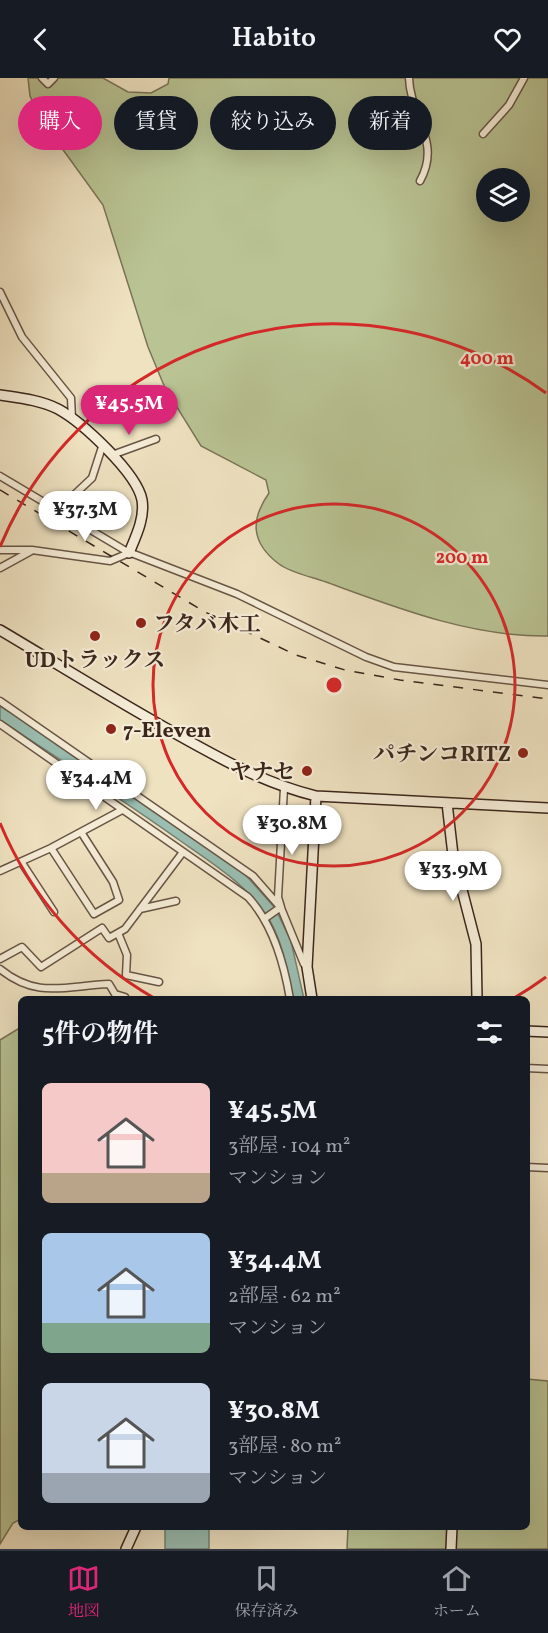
<!DOCTYPE html>
<html lang="ja">
<meta charset="utf-8">
<style>
:root{--surface:#171b24;--page:#242831;--text:#f1f3f6;--muted:#9ea1a6;--line:#363941;--accent:#db2777}
body{margin:0;font-family:Vollkorn,"Noto Serif JP",serif;background:var(--page);color:var(--text);height:100vh;display:flex;flex-direction:column;font-size:22px;white-space:nowrap}
*{box-sizing:border-box;margin:0}
p{font-size:20px;color:var(--muted)}
.icon{flex:none;width:33px;height:33px;fill:none;stroke:currentColor;stroke-width:2;stroke-linecap:round;stroke-linejoin:round}
.map{position:relative;flex:1;overflow:hidden}
.panel{position:absolute;left:18px;top:918px;width:512px;height:534px;display:flex;flex-direction:column;background:var(--surface);border-radius:9px;box-shadow:0 6px 24px #0002}
.panel>*{flex:none}
.banner{position:absolute;left:18px;top:18px;width:513px;height:54px;display:flex;gap:12px}
.fabs{position:absolute;left:476px;top:90px;display:grid;gap:12px}
.fabs a{display:grid;place-items:center;width:54px;height:54px;border-radius:50%;background:var(--surface);box-shadow:0 6px 24px #0002;font-size:30px}
.price{position:absolute;translate:-50% -51px;padding:0 14px;border-radius:21px;background:#fff;color:#222;font-size:20px;line-height:39px;filter:drop-shadow(0 2px 3px #0008)}
.price::after{content:'';position:absolute;left:50%;top:36px;width:18px;height:14px;margin-left:-9px;background:inherit;clip-path:polygon(0 0,100% 0,50% 100%)}
.price.active{background:var(--accent);color:#fff}
ul{padding:0;list-style:none}
li{display:flex;align-items:center;gap:18px;height:150px;padding:0 24px}
li span{display:grid;place-items:center;flex:none;width:168px;height:120px;border-radius:9px;color:#555}
li>.icon{margin-inline-start:auto}
span .icon{width:72px;height:72px;fill:#fffc;stroke-width:1}
li b{font-size:26px}
h2{display:flex;justify-content:space-between;align-items:center;height:72px;padding:0 24px;font-size:26px}
.chip{padding:0 21px;border-radius:27px;background:var(--surface);box-shadow:0 6px 24px #0002;font-size:21px;line-height:54px}
.chip.active{background:var(--accent);color:#fff}
header{display:flex;justify-content:space-between;align-items:center;height:78px;padding:0 24px;background:var(--surface);font-size:27px;font-weight:600}
.menu{display:flex;justify-content:space-around;align-items:center;height:84px;border-top:2px solid var(--line);background:var(--surface);font-size:16px;color:var(--muted)}
.menu a{display:grid;justify-items:center;gap:3px}
.menu .active{color:var(--accent)}
.map>svg:first-child{display:block}
.green{fill:#b9c393;stroke:#7a7458;stroke-width:1.5;fill-rule:evenodd}
.water{fill:#9abeb1;stroke:#748175;stroke-width:1.5}
.lines{fill:none;stroke-linecap:round;stroke-linejoin:round}
.street-casing{stroke:#685545;stroke-width:9}
.secondary-casing{stroke:#3b261c;stroke-width:12}
.street{stroke:#f5ecd7;stroke-width:6}
.secondary{stroke:#f5ecd7;stroke-width:9}
.rail{stroke:#3b261c;stroke-width:1.5;stroke-dasharray:10 10;stroke-linecap:butt}
.ring{fill:none;stroke:#d62828;stroke-width:3}
.poi-dot{fill:#8f2418;stroke:#f5ecd7;stroke-width:2}
.labels{text-anchor:middle;stroke-width:4.5;stroke-linejoin:round;paint-order:stroke}
.poi-label{font-size:22px;font-weight:bold;fill:#3b261c;stroke:#f5ecd7;text-anchor:start}
.centre{fill:#d62828;stroke:#f5ecd7;stroke-width:3}
.ring-label{font-size:18px;text-anchor:middle;font-weight:bold;fill:#d62828;stroke:#f5ecd7;stroke-width:4.5;stroke-linejoin:round;paint-order:stroke}
</style>
<header><svg class="icon" aria-label="back" viewBox="0 0 24 24"><path d="M15 5l-7 7 7 7"/></svg>Habito<svg class="icon" aria-label="heart" viewBox="0 0 24 24"><path d="M12 20l-8-8c-3-5 5-10 8-4 3-6 11-1 8 4z"/></svg></header>
<div class="map">
<svg width="548" height="1471" viewBox="0 0 548 1471">
<rect width="100%" height="100%" fill="#efe2c1"/>
<filter id="stains"><feTurbulence type="fractalNoise" baseFrequency=".00333" numOctaves="4"/><feColorMatrix values="0 0 0 0 .2 0 0 0 0 .09 0 0 0 0 .02 0 0 0 .5 -.17"/></filter>
<radialGradient id="worn" r=".72"><stop offset=".6" stop-color="#630" stop-opacity="0"/><stop offset="1" stop-color="#630" stop-opacity=".3"/></radialGradient>
<path class="green" d="M28 0H103L128 14 151 15 168 6 169 0H548V558C471 559 397 530 326 504 312 499 291 495 279 486 251 465 250 442 269 415L266 402 201 368 165 310 148 269 103 127 43 44 30 18ZM486 100H519V134H486Z
M21 949V1441L13 1445 0 1466V962Z
M527 1301 548 1303V1471H347L348 1449H526Z"/>
<path class="water" d="M0 628 56 663 242 793 275 830 291 863 304 921H293C288 893 282 859 265 835 245 806 211 784 182 764 123 722 61 682 0 642Z
M165 1449H209V1471H165Z"/>
<g class="lines">
<g class="street-casing">
<path id="street" d="M42 0 48 6 54 0
M409 0C410 38 442 64 420 103
M483 56 509 27 524 0
M0 214 22 259 71 320 72 340
M112 377 156 361
M0 398 126 473 237 516 366 579 394 589 548 607
M57 433 92 400 102 369
M0 472H32L110 483 129 475
M0 490 31 473
M0 623 253 798 281 830 304 886 307 889
M0 646 248 819C273 846 284 885 290 921
M51 770 94 836 119 822 113 804 81 754
M22 785 54 834
M0 793 51 770 122 732
M140 831 176 823
M264 841 281 829 278 819 284 710
M118 855 127 877 126 897 159 904
M0 881 22 869 41 889 102 850 109 860 125 851 183 774
M0 891C37 921 64 908 109 906L115 916 125 919
M526 990 548 991
M526 1089 548 1090"/>
</g>
<g class="secondary-casing">
<path id="secondary" d="M0 317C20 320 40 322 58 331 82 344 137 395 142 422 145 440 136 458 129 475
M0 552C54 584 107 617 162 648 212 676 259 704 316 718L548 730
M447 725 453 777 476 866 477 921
M312 921 307 889 316 718
M526 953 548 954
M126 1471 136 1449
M451 1471 452 1449"/>
</g>
<use href="#street" class="street"/>
<use href="#secondary" class="secondary"/>
<path class="rail" d="M0 412 205 534 296 577 345 592 400 602 548 621"/>
</g>
<g class="ring">
<circle cx="334" cy="607" r="181"/>
<path d="M546 899A361 361 0 0 1 514 920M154 920A361 361 0 0 1 0 745M0 469A361 361 0 0 1 546 315"/>
</g>
<g class="poi-dot">
<circle cx="141" cy="545" r="6"/>
<circle cx="95" cy="558" r="6"/>
<circle cx="111" cy="651" r="6"/>
<circle cx="523" cy="675" r="6"/>
<circle cx="307" cy="693" r="6"/>
</g>
<g class="labels">
<g class="poi-label">
<text x="153" y="553">フタバ木工</text>
<text x="95" y="589" text-anchor="middle">UDトラックス</text>
<text x="123" y="659">7-Eleven</text>
<text x="511" y="683" text-anchor="end">パチンコRITZ</text>
<text x="295" y="701" text-anchor="end">ヤナセ</text>
</g>
</g>
<circle cx="334" cy="607" r="9" class="centre"/>
<g class="ring-label">
<text x="487" y="286">400 m</text>
<text x="462" y="485">200 m</text>
</g>
<rect width="100%" height="100%" filter="url(#stains)"/>
<rect width="100%" height="100%" fill="url(#worn)"/>
</svg>
<div class="fabs">
<a><svg class="icon" aria-label="layers" viewBox="0 0 24 24"><path d="M12 4l9 5-9 5-9-5zM3 14l9 5 9-5"/></svg></a>
</div>
<b class="price active" style="left:129px;top:358px">¥45.5M</b>
<b class="price" style="left:85px;top:464px">¥37.3M</b>
<b class="price" style="left:96px;top:733px">¥34.4M</b>
<b class="price" style="left:292px;top:778px">¥30.8M</b>
<b class="price" style="left:453px;top:824px">¥33.9M</b>
<div class="banner">
<a class="chip active">購入</a>
<a class="chip">賃貸</a>
<a class="chip">絞り込み</a>
<a class="chip">新着</a>
</div>
<section class="panel">
<h2>5件の物件<svg class="icon" aria-label="filters" viewBox="0 0 24 24"><path d="M4 7h16M4 17h16"/><circle cx="9" cy="7" r="2"/><circle cx="15" cy="17" r="2"/></svg></h2>
<ul>
<li><span style="background:linear-gradient(#f6c9c9 75%,#b9a48a 0)"><svg class="icon" aria-label="home" viewBox="0 0 24 24"><path d="M3 11l9-7 9 7M6 9v11h12V9"/></svg></span><div><b>¥45.5M</b><p>3部屋 · 104 m²</p><p>マンション</p></div></li>
<li><span style="background:linear-gradient(#a9c7e8 75%,#7fa58c 0)"><svg class="icon" aria-label="home" viewBox="0 0 24 24"><path d="M3 11l9-7 9 7M6 9v11h12V9"/></svg></span><div><b>¥34.4M</b><p>2部屋 · 62 m²</p><p>マンション</p></div></li>
<li><span style="background:linear-gradient(#c9d6e8 75%,#9aa5b1 0)"><svg class="icon" aria-label="home" viewBox="0 0 24 24"><path d="M3 11l9-7 9 7M6 9v11h12V9"/></svg></span><div><b>¥30.8M</b><p>3部屋 · 80 m²</p><p>マンション</p></div></li>
</ul>
</section>
</div>
<nav class="menu">
<a class="active"><svg class="icon" aria-label="map" viewBox="0 0 24 24"><path d="M3 6l6-2 6 2 6-2v14l-6 2-6-2-6 2zM9 4v14M15 6v14"/></svg>地図</a>
<a><svg class="icon" aria-label="saved" viewBox="0 0 24 24"><path d="M7 4h10v16l-5-4-5 4z"/></svg>保存済み</a>
<a><svg class="icon" aria-label="home" viewBox="0 0 24 24"><path d="M3 11l9-7 9 7M6 9v11h12V9"/></svg>ホーム</a>
</nav>
